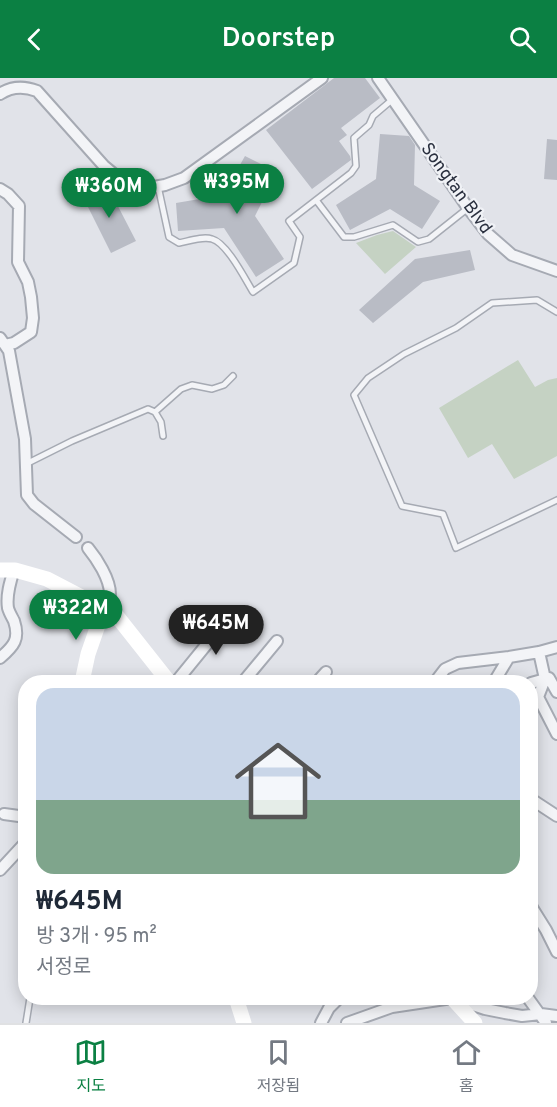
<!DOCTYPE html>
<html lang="ko">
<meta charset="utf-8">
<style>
:root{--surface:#fff;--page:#f2f2f3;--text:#1f2937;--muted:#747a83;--line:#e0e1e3;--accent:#0b8043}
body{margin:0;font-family:Overpass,"Noto Sans KR",sans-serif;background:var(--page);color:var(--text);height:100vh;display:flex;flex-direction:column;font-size:22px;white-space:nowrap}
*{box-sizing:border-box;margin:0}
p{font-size:20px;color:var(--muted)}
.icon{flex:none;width:33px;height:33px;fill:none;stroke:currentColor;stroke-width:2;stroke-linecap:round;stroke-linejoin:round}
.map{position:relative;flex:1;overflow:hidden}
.drawer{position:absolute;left:18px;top:597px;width:520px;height:330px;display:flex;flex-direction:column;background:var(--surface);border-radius:24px;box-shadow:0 3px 15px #0003}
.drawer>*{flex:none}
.price{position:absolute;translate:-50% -51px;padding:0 14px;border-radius:21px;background:var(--accent);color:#fff;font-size:20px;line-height:39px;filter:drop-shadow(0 2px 3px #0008)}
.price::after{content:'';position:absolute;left:50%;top:36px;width:18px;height:14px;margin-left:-9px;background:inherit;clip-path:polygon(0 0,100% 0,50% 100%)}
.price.on{background:#222;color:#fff}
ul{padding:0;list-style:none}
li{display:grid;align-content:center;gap:12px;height:318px;padding:0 18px}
li span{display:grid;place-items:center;height:186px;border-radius:18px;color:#555}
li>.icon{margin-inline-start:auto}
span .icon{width:108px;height:108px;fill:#fffc;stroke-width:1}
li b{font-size:26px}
header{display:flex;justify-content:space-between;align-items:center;height:78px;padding:0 18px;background:var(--accent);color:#fff;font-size:27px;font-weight:600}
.dock{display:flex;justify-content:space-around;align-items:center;height:84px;border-top:2px solid var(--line);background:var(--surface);font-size:16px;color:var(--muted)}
.dock a{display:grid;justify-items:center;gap:3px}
.dock .on{color:var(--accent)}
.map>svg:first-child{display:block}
.green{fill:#c5d2c3}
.building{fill:#b9bcc5}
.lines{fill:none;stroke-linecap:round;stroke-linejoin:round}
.lane-casing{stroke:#a6aab3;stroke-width:8}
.street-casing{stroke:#a6aab3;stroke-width:14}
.lane{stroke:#f3f4f7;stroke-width:5}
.street{stroke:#f3f4f7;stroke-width:10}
.secondary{stroke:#fff;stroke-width:15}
.labels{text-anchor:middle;stroke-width:4.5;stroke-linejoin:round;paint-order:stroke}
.street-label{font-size:18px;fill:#2a303f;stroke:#f0f2f6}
</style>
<header><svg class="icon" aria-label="back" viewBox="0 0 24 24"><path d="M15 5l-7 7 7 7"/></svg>Doorstep<svg class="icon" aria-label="search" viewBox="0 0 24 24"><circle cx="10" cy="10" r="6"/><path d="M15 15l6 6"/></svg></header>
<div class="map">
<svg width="557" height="945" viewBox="0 0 557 945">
<rect width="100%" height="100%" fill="#e1e3e9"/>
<path class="green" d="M393 153 416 169 385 196 356 165 377 157Z
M518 282 535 309 548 302 557 300V378L514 401 492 366 468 380 439 330Z"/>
<path class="building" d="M334 0H365L380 20 341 50 347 57 339 63 350 78 351 82 312 111 266 52Z
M380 56 409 58 415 67 414 107 440 123 422 151 390 131 350 152 336 127 376 101Z
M547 61 557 62V102L544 101Z
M245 78 277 94 255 138 284 181 256 199 224 150 178 153 176 125 223 117Z
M107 107 136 163 111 175 83 119Z
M470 172 475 192 423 204 373 245 359 232 415 181Z"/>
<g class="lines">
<g class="lane-casing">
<path id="lane" d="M158 108 169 159 179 165C189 163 203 158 212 161 227 165 245 201 253 214L294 185 300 159 289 143 351 95 356 88 354 60 369 47 373 38 393 21
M316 122 344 159H354L393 147 418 164 429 161 468 130
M557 234 537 222 492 225 456 250 404 276 368 300 354 317 402 428 443 436 456 470 557 422
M155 334 181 311 192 307 212 311 224 307 233 298
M26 386 72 363 148 331 155 334 161 344 163 358
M26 945 30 920"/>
</g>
<g class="street-casing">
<path id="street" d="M378 0 468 130 488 156 512 177 557 193
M0 16C12 8 24 8 37 13L104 88 121 102 134 108 148 110 165 107 184 100 322 0
M0 111 8 116 19 128 18 184 28 204 31 219 33 240 31 254 14 265 5 267
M0 260 9 273 25 361 27 417 34 426 76 459
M88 470C97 481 110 501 110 516 110 521 106 526 104 530
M539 574 545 601 538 619 557 656
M0 580C14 568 20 561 14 543 12 539 9 534 8 530 6 517 10 504 14 492
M176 604 233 534
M243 604 277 563
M317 604 326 594
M435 604 445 591 458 585 509 579 539 574 557 569
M494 604 509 579
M531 605 549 600 557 614
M531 721 557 738
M4 736 26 739
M0 792 26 764
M531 828 546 852 557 874
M528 920 546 945
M321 945 329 930 339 920
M347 945 392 929 452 920 485 931 505 935 522 938 541 936 557 938"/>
</g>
<use href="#lane" class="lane"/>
<use href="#street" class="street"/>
<path class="secondary" d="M0 492H15L47 501 116 537 169 604
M82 604 88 576 104 530
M236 920 244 945
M452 920 475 945"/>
</g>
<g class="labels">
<g class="street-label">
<text transform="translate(457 110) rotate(54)" y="6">Songtan Blvd</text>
</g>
</g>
</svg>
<b class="price" style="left:237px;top:137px">₩395M</b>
<b class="price" style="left:109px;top:141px">₩360M</b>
<b class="price" style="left:76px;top:563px">₩322M</b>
<b class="price on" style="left:216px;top:578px">₩645M</b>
<section class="drawer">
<ul>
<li><span style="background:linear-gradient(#c9d6e8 60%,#7fa58c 0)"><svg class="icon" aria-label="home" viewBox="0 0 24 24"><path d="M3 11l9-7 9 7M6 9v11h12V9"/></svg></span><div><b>₩645M</b><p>방 3개 · 95 m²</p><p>서정로</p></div></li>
</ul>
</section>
</div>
<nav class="dock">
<a class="on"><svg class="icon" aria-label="map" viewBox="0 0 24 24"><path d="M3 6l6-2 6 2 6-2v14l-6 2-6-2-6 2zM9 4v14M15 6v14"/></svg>지도</a>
<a><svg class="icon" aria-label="saved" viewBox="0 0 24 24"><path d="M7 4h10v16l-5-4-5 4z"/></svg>저장됨</a>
<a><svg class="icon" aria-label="home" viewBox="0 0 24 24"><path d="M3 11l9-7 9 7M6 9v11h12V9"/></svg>홈</a>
</nav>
